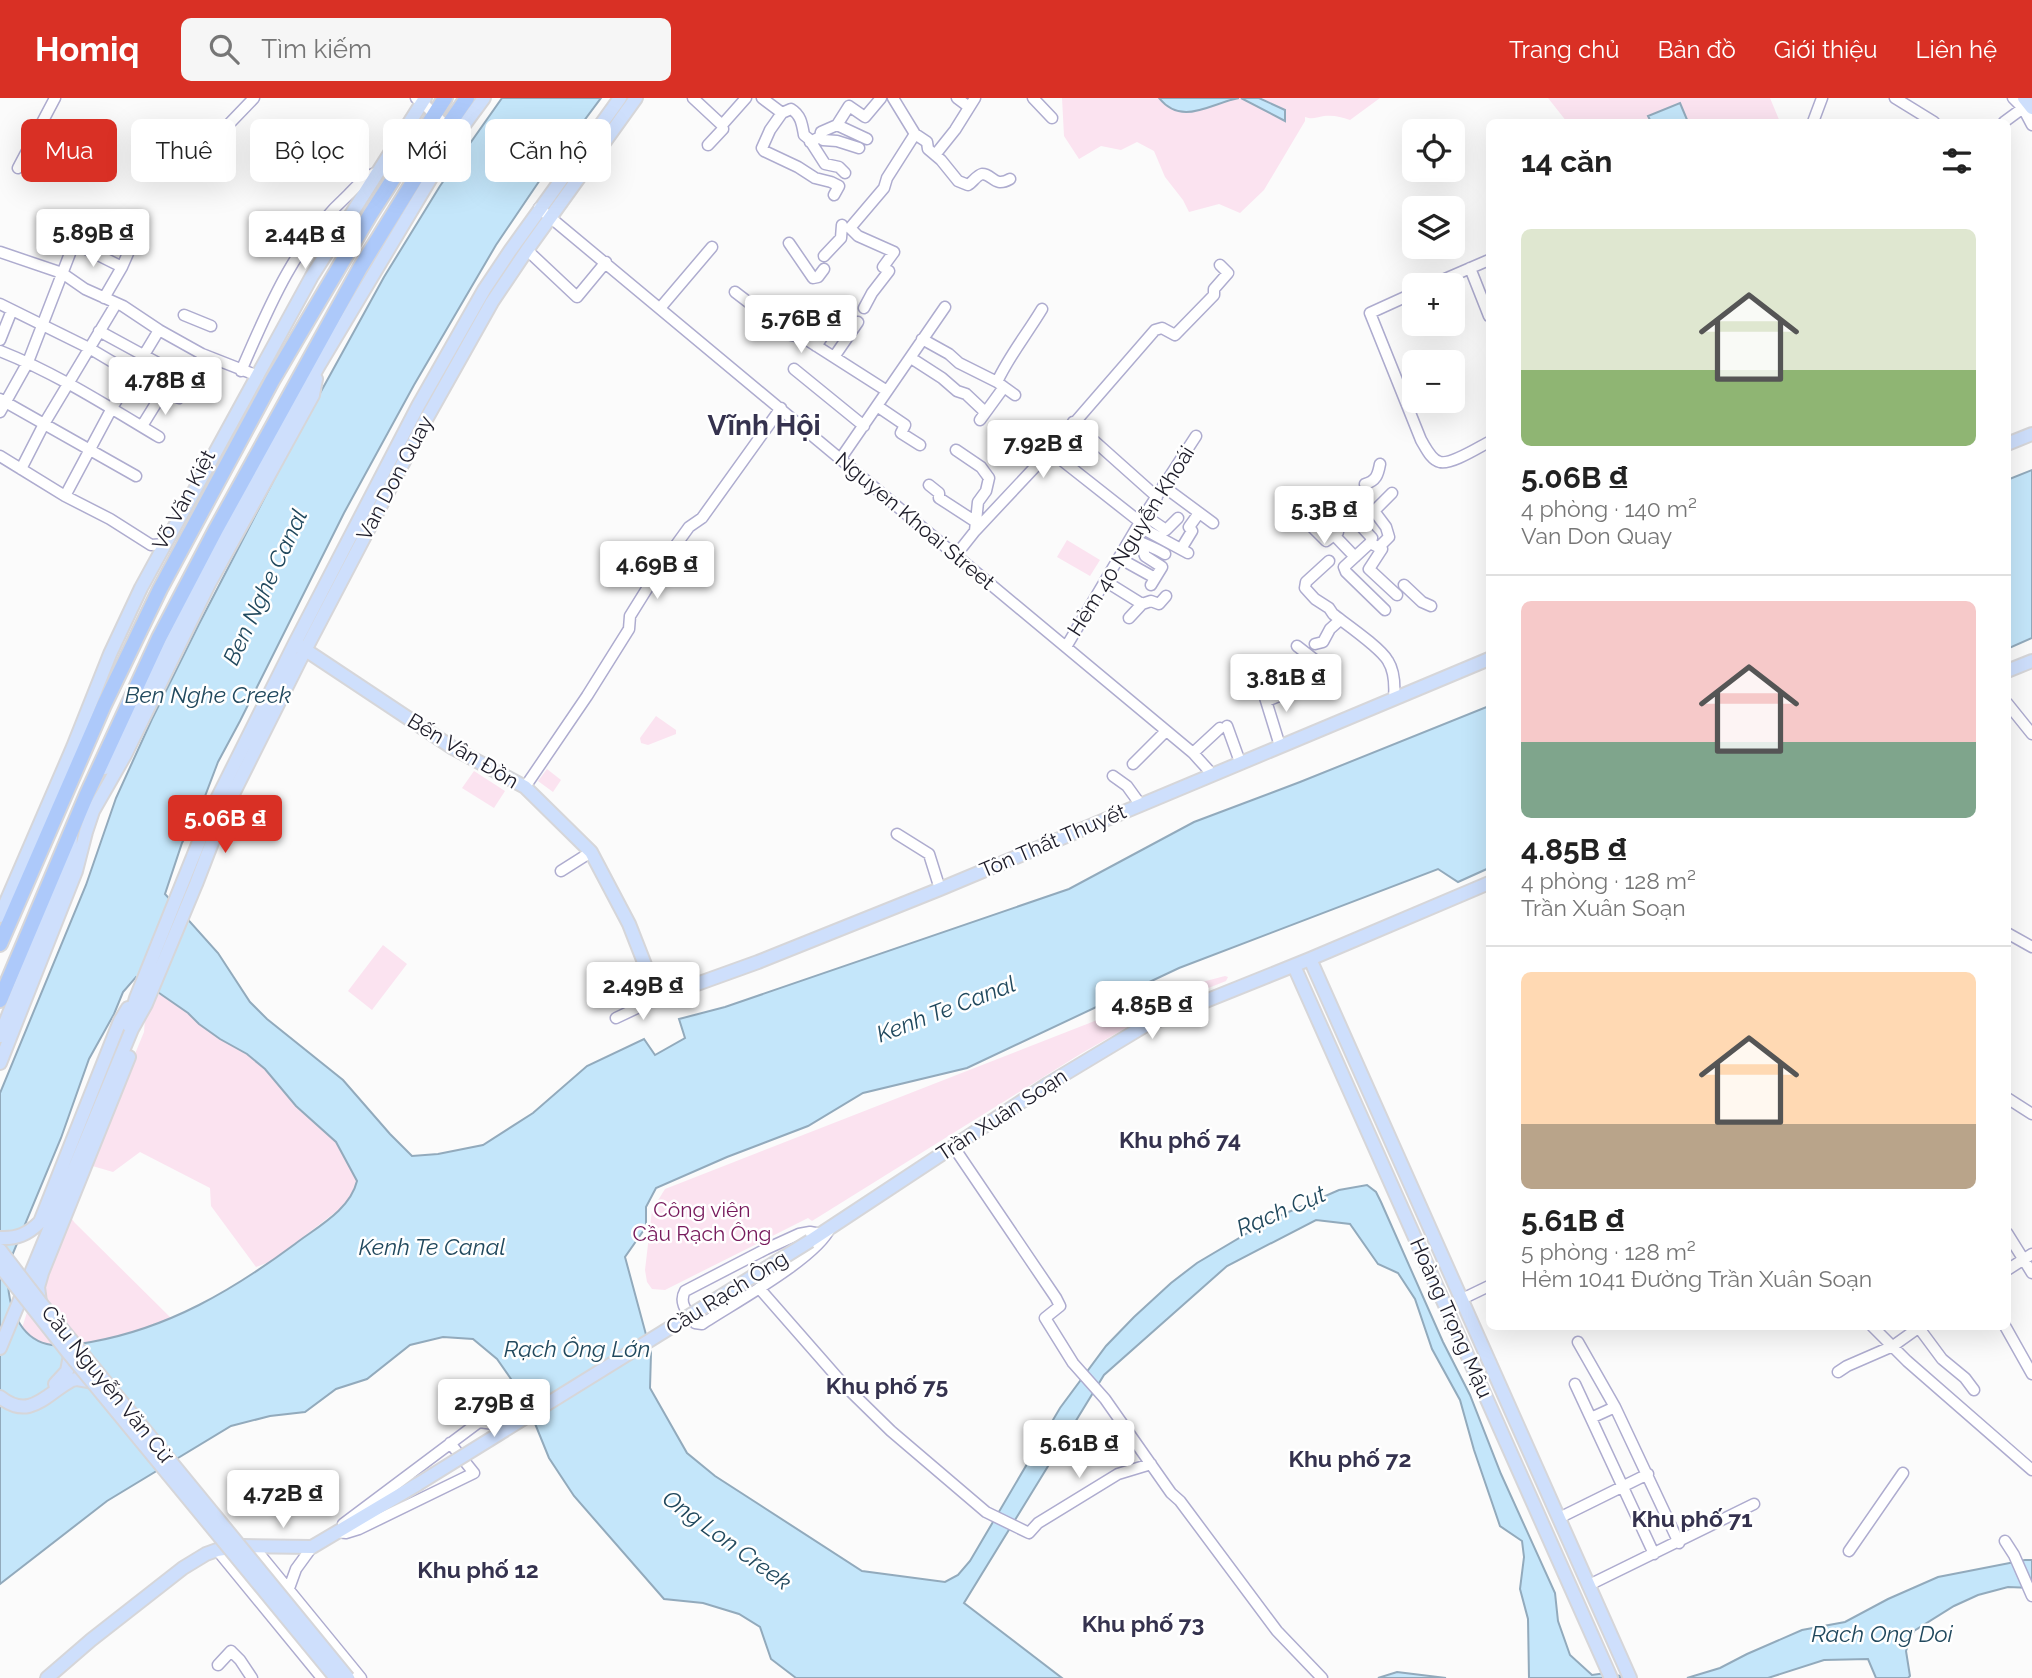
<!DOCTYPE html>
<html lang="vi">
<meta charset="utf-8">
<style>
:root{--surface:#fff;--page:#f6f6f6;--text:#222;--muted:#767676;--line:#e0e0e0;--accent:#d93025}
body{margin:0;font-family:Raleway,sans-serif;background:var(--page);color:var(--text);height:100vh;display:flex;flex-direction:column;font-size:26px;white-space:nowrap}
*{box-sizing:border-box;margin:0}
p{font-size:23px;color:var(--muted)}
.icon{flex:none;width:38px;height:38px;fill:none;stroke:currentColor;stroke-width:2;stroke-linecap:round;stroke-linejoin:round}
.map{position:relative;flex:1;overflow:hidden}
.details{position:absolute;left:1486px;top:21px;width:525px;height:1211px;display:flex;flex-direction:column;background:var(--surface);border-radius:10px;box-shadow:0 7px 28px #0002}
.details>*{flex:none}
.guide{position:absolute;left:21px;top:21px;width:665px;height:63px;display:flex;gap:14px}
.tools{position:absolute;left:1402px;top:21px;display:grid;gap:14px}
.tools a{display:grid;place-items:center;width:63px;height:63px;border-radius:10px;background:var(--surface);box-shadow:0 7px 28px #0002;font-size:35px}
.price{position:absolute;translate:-50% -60px;padding:0 16px;border-radius:7px;background:#fff;color:#222;font-size:23px;line-height:46px;filter:drop-shadow(0 2px 4px #0008)}
.price::after{content:'';position:absolute;left:50%;top:42px;width:21px;height:16px;margin-left:-10px;background:inherit;clip-path:polygon(0 0,100% 0,50% 100%)}
.price.current{background:var(--accent);color:#fff}
ul{padding:0;list-style:none}
li{display:grid;align-content:center;gap:14px;height:371px;padding:0 35px}
li+li{border-top:2px solid var(--line)}
li span{display:grid;place-items:center;height:217px;border-radius:10px;color:#555}
li>.icon{margin-inline-start:auto}
span .icon{width:126px;height:126px;fill:#fffc;stroke-width:1}
li b{font-size:30px}
h2{display:flex;justify-content:space-between;align-items:center;height:84px;padding:0 35px;font-size:30px}
.chip{padding:0 24px;border-radius:10px;background:var(--surface);box-shadow:0 7px 28px #0002;font-size:24px;line-height:63px}
.chip.current{background:var(--accent);color:#fff}
header{display:flex;align-items:center;gap:42px;box-sizing:border-box;height:98px;padding:0 35px;background:var(--accent);color:#fff}
header strong{font-size:33px}
nav{display:flex;gap:38px;margin-inline-start:auto;font-size:24px}
.search{width:490px;height:63px;background:var(--page);display:flex;align-items:center;gap:18px;box-sizing:border-box;padding:0 24px;border-radius:10px;color:var(--muted);font-size:26px}
.map>svg:first-child{display:block}
.green{fill:#fbe3f0}
.water{fill:#c4e6fa;stroke:#92aabc;stroke-width:2;fill-rule:evenodd}
.lines{fill:none;stroke-linecap:round;stroke-linejoin:round}
.minor-casing{stroke:#aeaccf;stroke-width:13}
.major-casing{stroke:#d6d6d9;stroke-width:16}
.highway-casing{stroke:#d6d6d9;stroke-width:18}
.minor{stroke:#fff;stroke-width:10}
.major{stroke:#cedffc;stroke-width:12}
.highway{stroke:#adc9fa;stroke-width:14}
.major-bridge-casing{stroke:#d6d6d9;stroke-width:16;stroke-linecap:butt}
.major-bridge{stroke:#cedffc;stroke-width:12}
.labels{text-anchor:middle;stroke-width:5;stroke-linejoin:round;paint-order:stroke}
.street-label{font-size:21px;fill:#1e1d2a;stroke:#fff}
.park-label{font-size:21px;fill:#771a5c;stroke:#fff}
.water-label{font-size:23px;font-style:italic;fill:#21495e;stroke:#fff}
.neighbourhood-label{font-size:23px;font-weight:bold;fill:#35324e;stroke:#fff}
.district-label{font-size:28px;font-weight:bold;fill:#35324e;stroke:#fff}
</style>
<header>
<strong>Homiq</strong>
<div class="search"><svg class="icon" aria-label="search" viewBox="0 0 24 24"><circle cx="10" cy="10" r="6"/><path d="M15 15l6 6"/></svg>Tìm kiếm</div>
<nav><a>Trang chủ</a><a>Bản đồ</a><a>Giới thiệu</a><a>Liên hệ</a></nav>
</header>
<div class="map">
<svg width="2032" height="1580" viewBox="0 0 2032 1580">
<rect width="100%" height="100%" fill="#fbfbfb"/>
<path class="green" d="M1062 0H1159C1182 30 1212 4 1241 0L1285 22V12L1259 0H1380L1350 22C1341 19 1334 17 1324 18 1316 19 1313 22 1305 19V23L1264 92 1240 115 1219 106 1189 114 1183 102 1165 79 1154 53 1137 44 1121 52 1101 48 1079 61 1064 38Z
M1548 0H1770L1780 24H1567Z
M1067 442 1100 462 1090 478 1057 459Z
M656 618 676 632V636L648 647 641 645 640 640Z
M547 671 561 682 553 694 538 683Z
M474 673 505 693 494 710 462 690Z
M383 847 407 866 372 912 348 893Z
M1225 878 1228 879 1226 883 1168 906 1082 955 812 1123 808 1120 665 1192 652 1191 647 1184 645 1172 652 1112 665 1091 1179 890Z
M151 894 166 899 188 915 199 926 220 941 247 956 265 971 296 1008 336 1044 357 1083 354 1095 346 1106 272 1163 256 1169 211 1108 210 1090 140 1054 113 1074 89 1067 144 934 146 906Z
M65 1112 75 1125 172 1221C140 1232 83 1252 49 1248 38 1246 30 1238 22 1230L41 1170Z"/>
<path class="water" d="M502 0H601L542 79 496 147 414 287 344 415 240 623 218 664 202 706 182 745 165 796 218 855 250 904 267 921 343 982 390 1036 412 1058 438 1056 483 1047 533 1015 587 968 644 941 655 957 685 940 679 921 725 909 1069 791 1194 724 1300 684 1489 608V770L1458 784 1438 771 1179 870 967 970 863 995 808 1028 727 1059 656 1090 646 1109V1129L625 1159 651 1255 650 1290 687 1355 715 1378 862 1473 945 1484 958 1477 970 1463 1060 1310 1106 1248 1134 1219 1171 1185 1197 1165 1268 1123 1339 1092 1367 1087 1376 1094 1381 1104 1443 1244 1470 1297 1501 1376 1555 1495 1558 1523 1570 1557 1592 1577 1606 1575 1630 1580H1529L1528 1521 1520 1491 1524 1459 1522 1443 1500 1428 1474 1352 1460 1302 1432 1251 1415 1201 1398 1175 1378 1166 1350 1126 1316 1122 1227 1168 1104 1277 964 1505 1062 1580H796L771 1561 760 1529 739 1516 703 1505 664 1501 574 1398 549 1360 525 1301 497 1261 473 1241 443 1239 410 1247 367 1281 336 1291 305 1314 270 1318 231 1328 107 1403 0 1486V995L86 787 116 700 152 621 199 526 297 337 384 179 440 88ZM136 879 188 915 199 926 220 941 247 956 265 971 296 1008 336 1044 357 1083C350 1112 317 1129 295 1146 233 1192 169 1230 91 1244 64 1249 37 1253 20 1226 7 1205 6 1184 11 1160L61 1040 89 961 114 916 123 894Z
M1159 0H1239C1211 5 1182 29 1159 0Z
M1241 0H1259L1285 12V23Z
M1680 5 1688 24H1651L1648 18Z
M2032 372V540L2007 551V382Z
M2025 1462H2032V1490L2008 1489 1978 1497 1954 1508 1914 1533 1906 1553 1910 1578 1908 1580H1876L1868 1561 1824 1562 1768 1580H1687L1720 1570 1747 1556 1802 1532 1845 1524 1888 1501 1938 1479Z
M1397 1574 1446 1580H1378Z"/>
<g class="lines">
<g class="minor-casing">
<path id="minor" d="M416 0 422 4 451 33
M693 0 722 27
M762 0 782 15 791 11C801 17 802 26 804 37L809 41 825 66 839 69 845 75
M893 0 915 36 927 44 928 51 941 62 958 83 968 87C972 85 977 77 982 76 993 76 994 90 1010 81
M957 0 969 9
M1033 0 1052 20
M1895 0 1934 24
M2013 0 2023 10 2032 27
M782 15 770 32 762 50 764 53 798 69 815 80 831 84 839 88 834 97
M1813 24 1822 0
M2004 24 2023 10
M837 27 867 41
M820 39 823 42 837 43 859 50
M810 44 820 39 821 34 837 27 849 8 865 19 881 0
M708 47 723 31 722 27 746 0
M935 57 955 32 975 0
M18 70 55 0
M180 77 254 0
M539 110 1193 655 1212 676
M789 145 813 180 818 179 824 171
M527 152 577 199 606 164
M0 154 62 175 85 191 123 208 159 232 202 256 258 278
M824 158 841 140 842 127
M122 169 129 153
M883 169 894 154 858 138 850 130 884 90 887 80 915 36
M1470 170 1489 218
M1431 187 1489 162
M735 194 791 237 804 240 887 293
M1414 195 1370 215 1421 342C1426 350 1431 362 1440 364 1451 367 1479 349 1489 344
M0 206 89 250 163 294 179 300
M661 209 712 149
M864 210 872 195 889 173
M184 217 211 228
M99 233 189 282
M791 237 814 211 821 212 826 207
M922 241 949 256 959 265 997 284 1015 297
M0 242 12 212
M816 248 834 222
M0 253C56 275 107 308 159 339
M834 259 858 224
M911 260 942 280 957 293 966 296 985 314
M794 271 864 328
M241 273C269 208 295 145 348 97 357 88 365 78 378 74
M997 284C1009 258 1027 236 1042 211
M0 301 136 378
M877 308 905 327 901 335 920 347
M0 314 28 264 74 145 122 169 104 200
M980 322 1004 289
M1073 324 1157 399
M142 328 163 294
M956 352 981 369 989 380 986 393 978 404 975 433
M1050 353 1140 424
M0 358 65 398 110 421 151 447 165 446
M841 360 945 209
M21 371 44 326 116 206
M1365 386C1376 383 1378 377 1380 366
M929 387 939 395V400L976 424
M1163 388 1213 425
M65 398 112 310 159 232
M1334 399 1372 440 1370 445 1344 469 1346 474 1385 512
M1319 414 1338 434 1334 437 1355 459
M1144 417 1166 432 1178 420
M1138 428 1188 455
M1311 428 1326 443 1334 437
M1131 440C1143 446 1154 449 1165 456
M1370 445 1382 451 1369 471 1397 497
M1146 448 1143 452 1145 458 1162 469 1151 487
M1379 449 1389 439 1386 429 1374 413 1392 395
M1181 451 1192 433 1189 429 1199 415
M956 457 975 433 1050 353 1155 232 1162 230 1175 237 1214 197V191L1228 175 1220 167
M1119 460 1155 480
M1329 463 1306 484 1305 490 1315 501 1329 510 1333 516C1346 526 1381 550 1388 563 1395 574 1395 588 1394 601
M1105 483 1142 506
M1404 487 1422 504 1431 508
M1129 520 1142 506 1151 503 1159 506 1166 498
M1315 546 1323 544 1330 531 1340 522
M1066 549 1140 424 1196 338
M1263 593 1280 648
M1267 603C1290 592 1309 593 1315 562L1297 548
M2007 605 2032 636
M1227 628 1240 664
M1193 655 1220 630
M1133 666 1166 633
M1113 678 1127 688 1140 706
M525 689 587 598 629 531 630 518 663 465 689 429 702 420 781 310
M897 736 929 756 940 791
M561 773 591 754
M2007 835 2032 849
M616 920 658 900
M2007 1000 2032 1016
M953 1048 1056 1200 1060 1208 1045 1220 1073 1265 1105 1301 1171 1395 1180 1403 1277 1533 1322 1580
M2007 1135 2032 1175
M821 1136 810 1134 799 1136 766 1151 685 1193C678 1205 688 1215 695 1225L702 1226C732 1206 817 1160 830 1130
M2007 1172 2032 1156
M759 1190 844 1287 891 1333 986 1414 1029 1435 1038 1425 1118 1376 1151 1366
M1462 1201 1489 1188
M1872 1228 1907 1263 2032 1372
M2005 1228 2032 1276
M1919 1230 1942 1261 1965 1280 1974 1292
M1578 1244 1615 1309 1679 1445
M1838 1274 1847 1268 1893 1248 1921 1228
M1575 1286 1654 1456
M1591 1320 1615 1309
M1559 1420 1648 1376
M343 1426 479 1324 494 1326 522 1309
M337 1434 346 1435 359 1431 474 1375 450 1345
M2005 1443 2014 1457 2032 1498
M253 1448 361 1580
M217 1452 322 1580
M1849 1453 1903 1375
M1589 1487 1754 1406
M288 1493 296 1471 312 1449
M218 1567 231 1553 240 1562 252 1580"/>
</g>
<g class="major-casing">
<path id="major" d="M2024 0 2032 10
M2007 346 2032 336
M295 545 453 650 525 689 591 754 629 826 658 900 758 864 940 791 1489 561
M2007 573 2032 563
M105 670 120 646 227 434 318 269 456 38 484 0
M0 818 73 649 110 556 141 490 312 178 425 0
M1310 861 1630 1580
M1294 868 1611 1580
M128 927 136 900 213 709 295 545 418 308 484 192 510 153 620 0
M0 938 70 762 71 739
M0 965 76 773 86 734 93 713 125 657 209 486 313 297 316 281
M0 1140C17 1141 28 1136 40 1124L120 923 128 910
M810 1143 1048 986 1146 927 1310 861 1489 785
M40 1204 38 1189 42 1175 129 959
M0 1250 132 931 146 906 196 786 223 716 300 562 424 325 492 204 527 152 636 0
M55 1286 67 1273 70 1257
M0 1299C30 1323 46 1296 72 1282L77 1281 94 1284
M47 1580 91 1542 183 1470 206 1456 217 1452 243 1448 312 1449 418 1386"/>
</g>
<g class="highway-casing">
<path id="highway" d="M0 846 104 607 160 491 272 283 312 215 370 117 445 0
M0 902 87 696 159 540 215 433 360 170 447 29 467 0"/>
</g>
<use href="#minor" class="minor"/>
<use href="#major" class="major"/>
<use href="#highway" class="highway"/>
<g class="major-bridge-casing">
<path id="major-bridge" d="M0 1152 40 1204 348 1580
M0 1168 70 1257 336 1580
M418 1386 810 1143"/>
</g>
<use href="#major-bridge" class="major-bridge"/>
</g>
<g class="labels">
<g class="street-label">
<text transform="translate(395 380) rotate(-62)" y="7">Van Don Quay</text>
<text transform="translate(184 402) rotate(-62)" y="7">Võ Văn Kiệt</text>
<text transform="translate(915 423) rotate(40)" y="7">Nguyen Khoai Street</text>
<text transform="translate(1131 443) rotate(-58)" y="7">Hẻm 40 Nguyễn Khoái</text>
<text transform="translate(463 653) rotate(31)" y="7">Bến Vân Đồn</text>
<text transform="translate(1053 743) rotate(-23)" y="7">Tôn Thất Thuyết</text>
<text transform="translate(1002 1017) rotate(-33)" y="7">Trần Xuân Soạn</text>
<text transform="translate(727 1195) rotate(-32)" y="7">Cầu Rạch Ông</text>
<text transform="translate(1451 1220) rotate(66)" y="7">Hoàng Trọng Mậu</text>
<text transform="translate(107 1286) rotate(51)" y="7">Cầu Nguyễn Văn Cừ</text>
</g>
<g class="park-label">
<text x="702" y="1119">Công viên<tspan x="702" dy="24">Cầu Rạch Ông</tspan></text>
</g>
<g class="water-label">
<text transform="translate(265 489) rotate(-65)" y="8">Ben Nghe Canal</text>
<text x="208" y="605">Ben Nghe Creek</text>
<text transform="translate(946 911) rotate(-21)" y="8">Kenh Te Canal</text>
<text transform="translate(1281 1113) rotate(-23)" y="8">Rạch Cụt</text>
<text x="432" y="1157">Kenh Te Canal</text>
<text x="577" y="1259">Rạch Ông Lớn</text>
<text transform="translate(727 1442) rotate(36)" y="8">Ong Lon Creek</text>
<text x="1882" y="1544">Rach Ong Doi</text>
</g>
<g class="neighbourhood-label">
<text x="1180" y="1050">Khu phố 74</text>
<text x="887" y="1296">Khu phố 75</text>
<text x="1350" y="1369">Khu phố 72</text>
<text x="1692" y="1429">Khu phố 71</text>
<text x="478" y="1480">Khu phố 12</text>
<text x="1143" y="1534">Khu phố 73</text>
</g>
<g class="district-label">
<text x="764" y="337">Vĩnh Hội</text>
</g>
</g>
</svg>
<div class="tools">
<a><svg class="icon" aria-label="locate" viewBox="0 0 24 24"><circle cx="12" cy="12" r="6"/><path d="M12 2v4M12 18v4M2 12h4M18 12h4"/></svg></a>
<a><svg class="icon" aria-label="layers" viewBox="0 0 24 24"><path d="M12 4l9 5-9 5-9-5zM3 14l9 5 9-5"/></svg></a>
<a>+</a>
<a>−</a>
</div>
<b class="price" style="left:93px;top:171px">5.89B ₫</b>
<b class="price" style="left:305px;top:173px">2.44B ₫</b>
<b class="price" style="left:801px;top:257px">5.76B ₫</b>
<b class="price" style="left:165px;top:319px">4.78B ₫</b>
<b class="price" style="left:1043px;top:382px">7.92B ₫</b>
<b class="price" style="left:1324px;top:448px">5.3B ₫</b>
<b class="price" style="left:657px;top:503px">4.69B ₫</b>
<b class="price" style="left:1286px;top:616px">3.81B ₫</b>
<b class="price current" style="left:225px;top:757px">5.06B ₫</b>
<b class="price" style="left:643px;top:924px">2.49B ₫</b>
<b class="price" style="left:1152px;top:943px">4.85B ₫</b>
<b class="price" style="left:494px;top:1341px">2.79B ₫</b>
<b class="price" style="left:1079px;top:1382px">5.61B ₫</b>
<b class="price" style="left:283px;top:1432px">4.72B ₫</b>
<div class="guide">
<a class="chip current">Mua</a>
<a class="chip">Thuê</a>
<a class="chip">Bộ lọc</a>
<a class="chip">Mới</a>
<a class="chip">Căn hộ</a>
</div>
<section class="details">
<h2>14 căn<svg class="icon" aria-label="filters" viewBox="0 0 24 24"><path d="M4 7h16M4 17h16"/><circle cx="9" cy="7" r="2"/><circle cx="15" cy="17" r="2"/></svg></h2>
<ul>
<li><span style="background:linear-gradient(#dfe7d0 65%,#8fb573 0)"><svg class="icon" aria-label="home" viewBox="0 0 24 24"><path d="M3 11l9-7 9 7M6 9v11h12V9"/></svg></span><div><b>5.06B ₫</b><p>4 phòng · 140 m²</p><p>Van Don Quay</p></div></li>
<li><span style="background:linear-gradient(#f6c9c9 65%,#7fa58c 0)"><svg class="icon" aria-label="home" viewBox="0 0 24 24"><path d="M3 11l9-7 9 7M6 9v11h12V9"/></svg></span><div><b>4.85B ₫</b><p>4 phòng · 128 m²</p><p>Trần Xuân Soạn</p></div></li>
<li><span style="background:linear-gradient(#ffd9b3 70%,#b9a48a 0)"><svg class="icon" aria-label="home" viewBox="0 0 24 24"><path d="M3 11l9-7 9 7M6 9v11h12V9"/></svg></span><div><b>5.61B ₫</b><p>5 phòng · 128 m²</p><p>Hẻm 1041 Đường Trần Xuân Soạn</p></div></li>
</ul>
</section>
</div>
